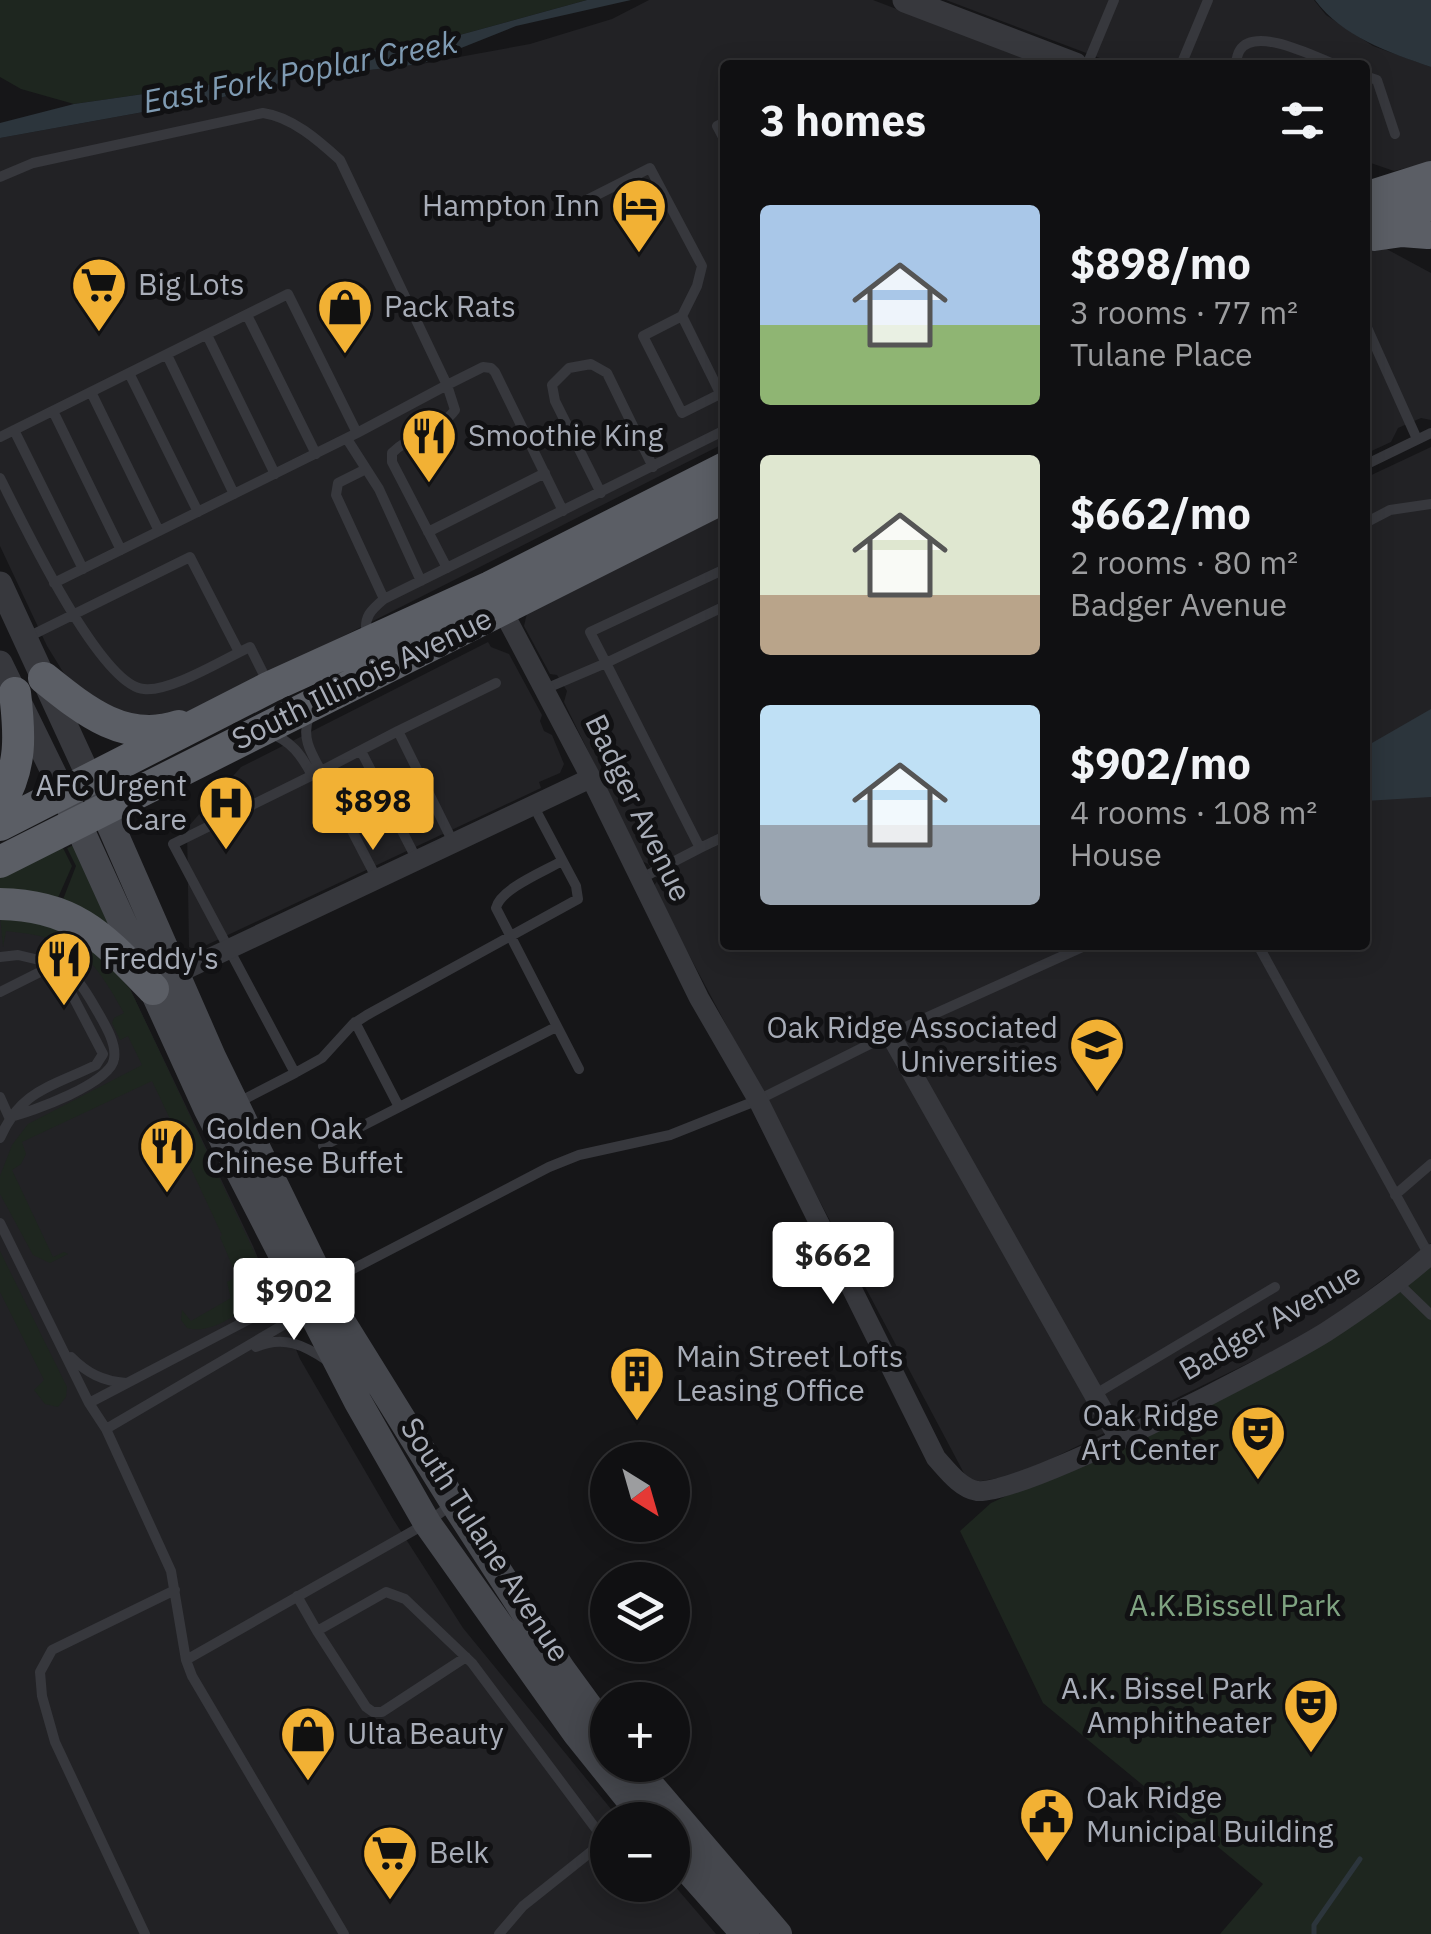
<!DOCTYPE html>
<meta charset="utf-8">
<style>
:root{--surface:#101012;--page:#19191b;--text:#f1f3f6;--muted:#9c9d9f;--line:#303032;--accent:#f2b134}
body{margin:0;font-family:"IBM Plex Sans",sans-serif;background:var(--page);color:var(--text);height:100vh;display:flex;flex-direction:column;font-size:38px;white-space:nowrap}
*{box-sizing:border-box;margin:0}
p{font-size:32px;color:var(--muted)}
.icon{flex:none;width:55px;height:55px;fill:none;stroke:currentColor;stroke-width:2;stroke-linecap:round;stroke-linejoin:round}
.map{position:relative;flex:1;overflow:hidden}
.panel{position:absolute;left:720px;top:60px;width:650px;height:890px;display:flex;flex-direction:column;background:var(--surface);border-radius:10px;box-shadow:0 5px 25px #0003,0 0 0 2px var(--line)}
.panel>*{flex:none}
.needle{width:65px;rotate:143deg}
.tools{position:absolute;left:590px;top:1442px;display:grid;gap:20px}
.tools a{display:grid;place-items:center;width:100px;height:100px;border-radius:50%;background:var(--surface);box-shadow:0 5px 25px #0003,0 0 0 2px var(--line);font-size:50px}
.price{position:absolute;translate:-50% -85px;padding:0 22px;border-radius:10px;background:#fff;color:#222;font-size:32px;line-height:65px;filter:drop-shadow(0 2px 5px #0008)}
.price::after{content:'';position:absolute;left:50%;top:60px;width:30px;height:22px;margin-left:-15px;background:inherit;clip-path:polygon(0 0,100% 0,50% 100%)}
.price.current{background:var(--accent);color:#111}
ul{padding:0;list-style:none}
li{display:flex;align-items:center;gap:30px;height:250px;padding:0 40px}
li span{display:grid;place-items:center;flex:none;width:280px;height:200px;border-radius:10px;color:#555}
li>.icon{margin-inline-start:auto}
span .icon{width:120px;height:120px;fill:#fffc;stroke-width:1}
li b{font-size:42px}
h2{display:flex;justify-content:space-between;align-items:center;height:120px;padding:0 40px;font-size:42px}
.map>svg:first-child{display:block}
.built{fill:#222225}
.green{fill:#1e261f}
.water{fill:#2c353c}
.lines{fill:none;stroke-linecap:round;stroke-linejoin:round}
.stream{stroke:#2c353c;stroke-width:5}
.service{stroke:#37383d;stroke-width:10}
.minor{stroke:#37383d;stroke-width:20}
.tertiary{stroke:#37383d;stroke-width:25}
.secondary{stroke:#45474d;stroke-width:28}
.trunk{stroke:#5b5e65;stroke-width:32}
.labels{text-anchor:middle;stroke-width:10;stroke-linejoin:round;paint-order:stroke}
.poi-label{font-size:30px;fill:#a8adb8;stroke:#111113;text-anchor:start}
.street-label{font-size:30px;fill:#a8adb8;stroke:#111113}
.park-label{font-size:30px;fill:#7fa381;stroke:#111113}
.water-label{font-size:32px;font-style:italic;fill:#7f9bb3;stroke:#111113}
</style>
<div class="map">
<svg width="1431" height="1934" viewBox="0 0 1431 1934">
<rect width="100%" height="100%" fill="#161618"/>
<path class="built" d="M649 0H873L1043 65H725V443L195 711 122 717 68 680 47 646 0 546V138L215 99 301 78 421 64 530 44 612 19Z
M946 0H1314L1326 15 1373 46 1431 67V162L1394 171 1365 161V65H1118Z
M1381 246 1431 273V420L1421 418 1398 428 1391 442 1365 454V252Z
M1431 447V1243L1315 1331 1018 1475 975 1482 966 1477 653 887 658 880 648 864 642 861 564 702 567 691 557 675 550 674 524 626 527 613 725 513V945H1365V478Z
M488 642 491 647 509 654 542 715 540 721 544 731 552 735 564 764 560 773 539 782 541 788 196 950 189 947 187 828 241 767Z
M0 915 36 917 130 989 253 1246 300 1359 393 1519 463 1628 620 1820H608V1885L673 1884 716 1934H0Z"/>
<path class="green" d="M0 0H587L445 39 304 61 255 78 74 104 21 89 0 77Z
M60 842 72 866 57 900 0 893V873Z
M74 845 116 930 62 902 76 866 67 848Z
M0 915H23L86 938 130 989 259 1262 260 1282 264 1286C253 1307 212 1336 187 1328L181 1320 182 1310 191 1321 231 1298 227 1282 237 1277 220 1237 222 1235 173 1130 156 1137 154 1132 172 1123 152 1081 22 1142 26 1154 21 1164 12 1170 53 1257 64 1252 68 1254 50 1263 33 1255 0 1194V1176L12 1145 28 1124 142 1065 128 1036 120 1040 112 1023 114 1018 124 1013C91 953 75 938 6 931L3 947Z
M0 1251 67 1387 66 1397 58 1407 45 1404 34 1390 44 1380 0 1292Z
M1431 1263V1934H1220L1263 1884 1043 1703 960 1531 991 1503 1150 1430Z"/>
<path class="water" d="M587 0H631L516 26 421 64 301 78 215 99 0 138V123L74 104 255 78 303 61 445 39Z
M1315 0H1431V67C1388 52 1343 37 1315 0Z
M1431 709V797L1365 801V747Z"/>
<g class="lines">
<path class="stream" d="M1314 1934V1925L1360 1859"/>
<path class="service" d="M1087 65 1114 0
M1181 65 1208 0
M1235 65C1237 60 1237 54 1240 50 1256 26 1315 57 1336 65
M1365 76 1377 80 1395 134
M725 122 717 126 725 141
M0 177 33 163 263 113C292 117 318 140 340 160L447 385 357 433
M577 205 650 168 702 266 697 286 682 316
M247 315 316 454
M1365 323 1417 439
M207 335 275 474
M167 355 234 494
M129 373 198 512
M91 392 159 531
M720 394 682 413 643 336 682 316 725 403
M53 411 121 550
M14 430 83 569
M0 437 288 294 357 433 54 583
M347 439 379 489 421 581
M1365 465 1431 433
M364 470 338 483 336 495 384 599
M0 478C21 519 100 686 144 689 171 692 224 659 250 647L267 681
M601 493 555 401 552 385 569 368 591 364 607 373 653 467
M1365 523 1390 510 1431 504
M428 532 545 473
M447 568 392 462V453C410 434 440 431 455 410L447 385 483 367 491 368 495 372 563 511
M725 569 590 632 606 663 725 606
M367 635C363 617 371 610 384 599L725 430
M28 637 190 557 239 652
M545 689 606 663 700 848 640 879
M269 733C292 741 301 755 312 775
M361 751 417 860
M453 842 398 731 496 683
M700 848 725 836
M562 861C545 871 500 889 496 908L579 1069
M377 879 321 771 398 731
M1258 945 1429 1255
M0 957 18 955 56 964 103 1054 96 1065C51 1087 21 1090 0 1138
M0 992 56 964C76 974 85 990 96 1009 104 1023 117 1043 114 1059 111 1083 32 1112 9 1117
M355 1022 399 1107
M295 1073 322 1058 353 1024 367 1015 578 899 576 886 533 805
M0 1097 9 1117
M237 1103 295 1073 173 844 321 771C311 753 301 737 309 717
M323 1146 556 1027
M1395 1195 1431 1164
M0 1223 89 1403 106 1429 171 1571 186 1660 192 1676 344 1934
M326 1283 549 1167 579 1155 670 1135 758 1100 890 1034 1087 945
M1398 1283 1431 1315
M256 1347C284 1335 304 1345 328 1361
M71 1357C87 1373 102 1381 126 1383
M1094 1395 1275 1287
M89 1403 301 1292
M106 1429 307 1311
M297 1596 317 1631 386 1592 405 1599 472 1663 605 1841
M317 1631 366 1707 373 1712H382L466 1657
M186 1660 427 1523 452 1504
M145 1934 55 1742 42 1696 40 1672 52 1650 175 1590
M499 1934 523 1906 607 1839"/>
<path class="minor" d="M498 602 591 778 699 998 758 1100 936 1458C947 1470 960 1488 977 1491 1022 1496 1278 1362 1326 1332 1363 1308 1398 1283 1431 1254
M176 974 591 778
M890 1034 1119 1439"/>
<path class="tertiary" d="M905 0 1075 65
M0 584 90 779
M0 663 63 792"/>
<path class="secondary" d="M96 792 213 1059 341 1321 454 1503 562 1670 608 1733
M70 807 207 1108 358 1402 427 1523 576 1733 646 1820
M633 1765 778 1934
M672 1852 745 1934"/>
<path class="trunk" d="M1365 198 1431 177
M1365 224 1431 205
M1374 235 1402 231 1428 233
M44 678C85 711 125 744 179 726
M0 804C22 767 20 735 15 693
M0 825 270 687 490 587 725 468
M0 862 725 497
M0 904C76 905 104 939 153 989"/>
</g>
<defs>
<g id="hotel-pin" transform="scale(2.875)"><path d="M0 17L-7.5 6A9.5 9.5 0 1 1 7.5 6Z" fill="#f2b134" stroke="#111113"/><path d="M-6-4.5h1.5V1H6V5H4.5V3h-9V5H-6ZM-4 0a1.8 1.8 0 1 1 3.6 0ZM.5 0V-2.5h3Q6-2.5 6 0Z" fill="#111"/></g>
<g id="supermarket-pin" transform="scale(2.875)"><path d="M0 17L-7.5 6A9.5 9.5 0 1 1 7.5 6Z" fill="#f2b134" stroke="#111113"/><path d="M-6-5.5h2.5l.6 2H6L4.5 2H-2.5L-4.4-4H-6ZM-1.5 3.2a1.3 1.3 0 1 0 .1 0ZM3 3.2a1.3 1.3 0 1 0 .1 0Z" fill="#111"/></g>
<g id="shop-pin" transform="scale(2.875)"><path d="M0 17L-7.5 6A9.5 9.5 0 1 1 7.5 6Z" fill="#f2b134" stroke="#111113"/><path d="M-5-2.5h2.3a2.7 3.5 0 0 1 5.4 0H5L5.5 6h-11ZM-1.5-2.5h3a1.5 2.3 0 0 0-3 0Z" fill="#111"/></g>
<g id="restaurant-pin" transform="scale(2.875)"><path d="M0 17L-7.5 6A9.5 9.5 0 1 1 7.5 6Z" fill="#f2b134" stroke="#111113"/><path d="M-5-6h1v4h1v-4h1v4h1v-4h1v5L-1.5 .5V6h-2V.5L-5-1ZM5-6V6H3V1.5H1.5Q1.5-4 5-6Z" fill="#111"/></g>
<g id="hospital-pin" transform="scale(2.875)"><path d="M0 17L-7.5 6A9.5 9.5 0 1 1 7.5 6Z" fill="#f2b134" stroke="#111113"/><path d="M-5-5h3v3.5h4V-5h3V5h-3V1.5h-4V5h-3Z" fill="#111"/></g>
<g id="university-pin" transform="scale(2.875)"><path d="M0 17L-7.5 6A9.5 9.5 0 1 1 7.5 6Z" fill="#f2b134" stroke="#111113"/><path d="M0-5L7-2L0 1L-7-2ZM-4 1L0 2.5L4 1V4Q0 6-4 4Z" fill="#111"/></g>
<g id="building-pin" transform="scale(2.875)"><path d="M0 17L-7.5 6A9.5 9.5 0 1 1 7.5 6Z" fill="#f2b134" stroke="#111113"/><path d="M-4-6H4V6H1V3H-1V6H-4ZM-2.5-4.3h1.7v1.8h-1.7ZM.8-4.3h1.7v1.8H.8ZM-2.5-1h1.7V.8h-1.7ZM.8-1h1.7V.8H.8Z" fill="#111"/></g>
<g id="theatre-pin" transform="scale(2.875)"><path d="M0 17L-7.5 6A9.5 9.5 0 1 1 7.5 6Z" fill="#f2b134" stroke="#111113"/><path d="M-5-5.5Q0-4 5-5.5V0Q5 5 0 6Q-5 5-5 0ZM-3.3-2.5H-1v1.5H-3.3ZM1-2.5H3.3v1.5H1ZM-2.8 1Q0 5.5 2.8 1Z" fill="#111"/></g>
<g id="civic-pin" transform="scale(2.875)"><path d="M0 17L-7.5 6A9.5 9.5 0 1 1 7.5 6Z" fill="#f2b134" stroke="#111113"/><path d="M-.6-6.5H3V-4.5H.6V-3L4-1V1h2V6H-6V1h2V-1L-.6-3ZM-1.2 2.5V6h2.4V2.5Z" fill="#111"/></g>
</defs>
<g fill-rule="evenodd">
<use href="#hotel-pin" x="639" y="206"/>
<use href="#supermarket-pin" x="99" y="285"/>
<use href="#shop-pin" x="345" y="307"/>
<use href="#restaurant-pin" x="429" y="436"/>
<use href="#hospital-pin" x="226" y="803"/>
<use href="#restaurant-pin" x="64" y="959"/>
<use href="#university-pin" x="1097" y="1045"/>
<use href="#restaurant-pin" x="167" y="1146"/>
<use href="#building-pin" x="637" y="1374"/>
<use href="#theatre-pin" x="1258" y="1433"/>
<use href="#theatre-pin" x="1311" y="1706"/>
<use href="#shop-pin" x="308" y="1734"/>
<use href="#civic-pin" x="1047" y="1815"/>
<use href="#supermarket-pin" x="390" y="1853"/>
</g>
<g class="labels">
<g class="poi-label">
<text x="600" y="216" text-anchor="end">Hampton Inn</text>
<text x="138" y="295">Big Lots</text>
<text x="384" y="317">Pack Rats</text>
<text x="468" y="446">Smoothie King</text>
<text x="187" y="796" text-anchor="end">AFC Urgent<tspan x="187" dy="34">Care</tspan></text>
<text x="103" y="969">Freddy's</text>
<text x="1058" y="1038" text-anchor="end">Oak Ridge Associated<tspan x="1058" dy="34">Universities</tspan></text>
<text x="206" y="1139">Golden Oak<tspan x="206" dy="34">Chinese Buffet</tspan></text>
<text x="676" y="1367">Main Street Lofts<tspan x="676" dy="34">Leasing Office</tspan></text>
<text x="1219" y="1426" text-anchor="end">Oak Ridge<tspan x="1219" dy="34">Art Center</tspan></text>
<text x="1272" y="1699" text-anchor="end">A.K. Bissel Park<tspan x="1272" dy="34">Amphitheater</tspan></text>
<text x="347" y="1744">Ulta Beauty</text>
<text x="1086" y="1808">Oak Ridge<tspan x="1086" dy="34">Municipal Building</tspan></text>
<text x="429" y="1863">Belk</text>
</g>
<g class="street-label">
<text transform="translate(362 679) rotate(-26)" y="10">South Illinois Avenue</text>
<text transform="translate(638 808) rotate(64)" y="10">Badger Avenue</text>
<text transform="translate(1270 1322) rotate(-30)" y="10">Badger Avenue</text>
<text transform="translate(485 1540) rotate(57)" y="10">South Tulane Avenue</text>
</g>
<g class="park-label">
<text x="1235" y="1616">A.K.Bissell Park</text>
</g>
<g class="water-label">
<text transform="translate(300 72) rotate(-11)" y="11">East Fork Poplar Creek</text>
</g>
</g>
</svg>
<div class="tools">
<a><svg class="needle" viewBox="-14 -14 28 28"><path d="M0-13l5 13h-10z" fill="#e53935"/><path d="M0 13l5-13h-10z" fill="#9c9d9f"/></svg></a>
<a><svg class="icon" aria-label="layers" viewBox="0 0 24 24"><path d="M12 4l9 5-9 5-9-5zM3 14l9 5 9-5"/></svg></a>
<a>+</a>
<a>−</a>
</div>
<b class="price current" style="left:373px;top:853px">$898</b>
<b class="price" style="left:833px;top:1307px">$662</b>
<b class="price" style="left:294px;top:1343px">$902</b>
<section class="panel">
<h2>3 homes<svg class="icon" aria-label="filters" viewBox="0 0 24 24"><path d="M4 7h16M4 17h16"/><circle cx="9" cy="7" r="2"/><circle cx="15" cy="17" r="2"/></svg></h2>
<ul>
<li><span style="background:linear-gradient(#a9c7e8 60%,#8fb573 0)"><svg class="icon" aria-label="home" viewBox="0 0 24 24"><path d="M3 11l9-7 9 7M6 9v11h12V9"/></svg></span><div><b>$898/mo</b><p>3 rooms · 77 m²</p><p>Tulane Place</p></div></li>
<li><span style="background:linear-gradient(#dfe7d0 70%,#b9a48a 0)"><svg class="icon" aria-label="home" viewBox="0 0 24 24"><path d="M3 11l9-7 9 7M6 9v11h12V9"/></svg></span><div><b>$662/mo</b><p>2 rooms · 80 m²</p><p>Badger Avenue</p></div></li>
<li><span style="background:linear-gradient(#bfe0f5 60%,#9aa5b1 0)"><svg class="icon" aria-label="home" viewBox="0 0 24 24"><path d="M3 11l9-7 9 7M6 9v11h12V9"/></svg></span><div><b>$902/mo</b><p>4 rooms · 108 m²</p><p>House</p></div></li>
</ul>
</section>
</div>
